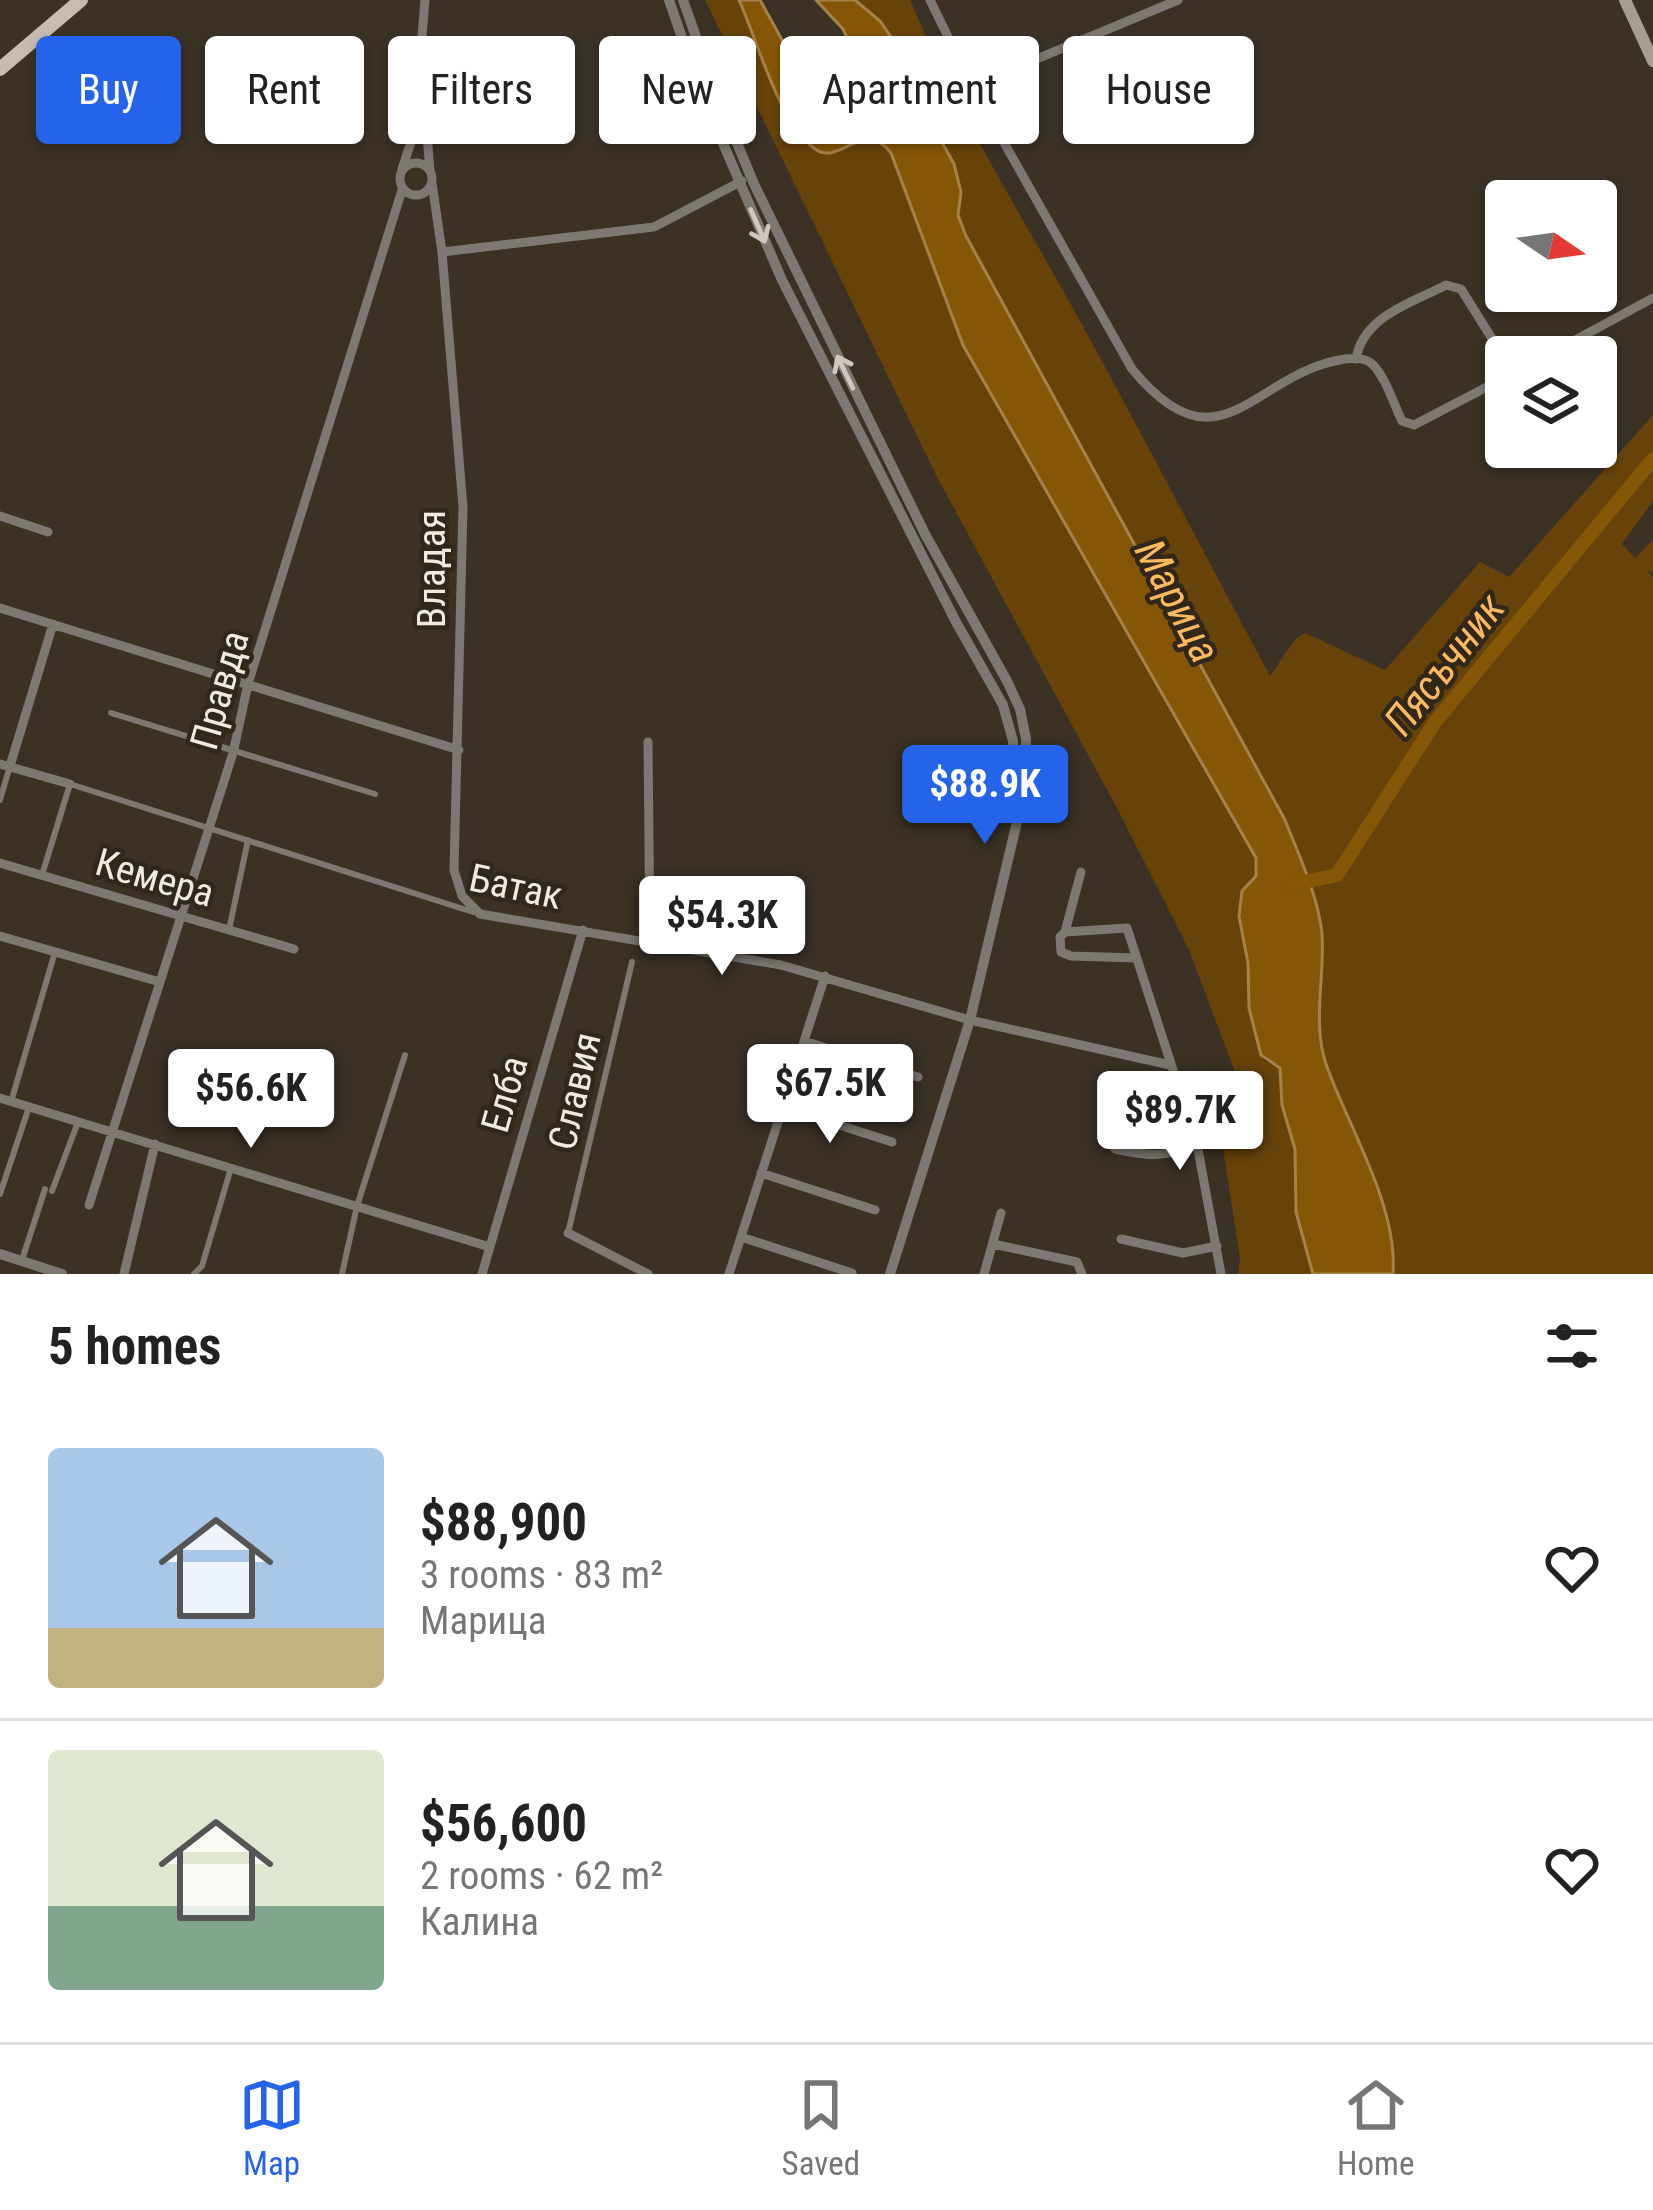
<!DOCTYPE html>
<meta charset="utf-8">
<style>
:root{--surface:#fff;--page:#f2f2f2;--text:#222;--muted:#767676;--line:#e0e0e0;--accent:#2563eb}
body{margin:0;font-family:"Roboto Condensed",sans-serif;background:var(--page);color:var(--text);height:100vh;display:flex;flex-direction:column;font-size:45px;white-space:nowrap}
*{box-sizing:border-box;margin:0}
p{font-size:39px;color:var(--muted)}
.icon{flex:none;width:66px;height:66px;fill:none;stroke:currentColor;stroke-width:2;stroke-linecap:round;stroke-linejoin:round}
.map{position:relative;height:1274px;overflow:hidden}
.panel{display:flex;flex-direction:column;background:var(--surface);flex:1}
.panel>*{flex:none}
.guide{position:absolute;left:36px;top:36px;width:1581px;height:108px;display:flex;gap:24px}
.needle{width:78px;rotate:103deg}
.fabs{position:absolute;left:1485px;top:180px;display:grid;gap:24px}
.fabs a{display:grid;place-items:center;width:132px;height:132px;border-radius:12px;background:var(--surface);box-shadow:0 3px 9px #0004;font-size:60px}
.price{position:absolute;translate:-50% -102px;padding:0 27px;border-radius:12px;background:#fff;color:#222;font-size:39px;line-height:78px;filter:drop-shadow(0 3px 6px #0008)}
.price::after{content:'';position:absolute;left:50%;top:72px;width:36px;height:27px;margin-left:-18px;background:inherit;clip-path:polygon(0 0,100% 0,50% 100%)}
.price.on{background:var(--accent);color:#fff}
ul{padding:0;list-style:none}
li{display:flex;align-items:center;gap:36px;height:300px;padding:0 48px}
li+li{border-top:3px solid var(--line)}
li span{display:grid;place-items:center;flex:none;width:336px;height:240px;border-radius:12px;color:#555}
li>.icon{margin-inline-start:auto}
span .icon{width:144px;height:144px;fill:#fffc;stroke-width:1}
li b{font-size:51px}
h2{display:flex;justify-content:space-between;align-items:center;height:144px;padding:0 48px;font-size:51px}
.pill{padding:0 42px;border-radius:12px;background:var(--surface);box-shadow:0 3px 9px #0004;font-size:42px;line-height:108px}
.pill.on{background:var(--accent);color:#fff}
.dock{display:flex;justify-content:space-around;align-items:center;height:168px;border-top:3px solid var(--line);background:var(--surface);font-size:33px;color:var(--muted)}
.dock a{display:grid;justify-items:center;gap:6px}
.dock .on{color:var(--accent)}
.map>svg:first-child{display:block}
.green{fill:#67430a}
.water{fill:#855605;stroke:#a58247;stroke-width:3}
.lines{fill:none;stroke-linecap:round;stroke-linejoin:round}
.river{stroke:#855605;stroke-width:14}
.pedestrian{stroke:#7d7871;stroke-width:6}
.minor{stroke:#7d7871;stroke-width:9}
.tertiary{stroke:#7d7871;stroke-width:10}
.secondary{stroke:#a69e94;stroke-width:12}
.primary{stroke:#c6bcaf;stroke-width:14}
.oneway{stroke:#cec8c0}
.labels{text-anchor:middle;stroke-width:9;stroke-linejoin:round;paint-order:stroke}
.street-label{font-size:39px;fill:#f1eae2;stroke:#31271b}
.water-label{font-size:42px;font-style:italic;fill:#fdb95d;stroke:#31271b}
</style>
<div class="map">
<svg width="1653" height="1274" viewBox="0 0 1653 1274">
<rect width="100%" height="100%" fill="#3b3125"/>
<path class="green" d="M705 0H739C757 39 779 125 816 148 842 165 863 117 891 153L963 345 1256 858V876L1242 891 1239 916 1248 963 1249 1008 1263 1060 1280 1068 1282 1104 1295 1149 1296 1212 1313 1274H1238L1240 1258 1219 1123 1249 1109 1189 950 1118 810 937 477Z
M855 0H910C958 116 1025 220 1085 330 1148 445 1208 561 1270 676L1296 638 1305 633 1385 670 1480 562 1509 577 1653 415V501L1622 544 1635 558 1653 540V573L1647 570 1653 577V1274H1393C1398 1205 1348 1127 1326 1064 1311 1023 1325 976 1322 934 1318 896 1299 856 1285 820L966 236 958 215 961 192 954 164 928 117 898 47 880 21Z"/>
<path class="water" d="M739 0H760L808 87 806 112 817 125C838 128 855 121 874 113L878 103 843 29 816 0H855L880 21 898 47 928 117 954 164 961 192 958 215 966 236 1285 820C1299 856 1318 895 1322 934 1325 976 1312 1023 1326 1064 1348 1127 1398 1205 1393 1274H1313L1296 1212 1295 1149 1282 1105 1280 1068 1261 1055 1249 1008 1248 963 1239 916 1242 891 1256 876V858L963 345 891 153C863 117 840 167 815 149 778 121 758 42 739 0Z"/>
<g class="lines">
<path class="river" d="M1290 885 1337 875 1435 722 1653 459"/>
<path class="pedestrian" d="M111 713 375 794
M0 800 10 766
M42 875 70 784 473 912
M229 930 248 840
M11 1102 55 952
M52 1191 78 1122
M0 1194 29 1107
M568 1233 632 962
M22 1260 45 1189
M194 1274 202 1266 231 1168
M342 1274 357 1206 405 1055"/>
<path class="minor" d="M930 0 972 86 1132 369C1221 477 1253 372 1345 359 1353 358 1364 357 1371 363 1385 375 1394 405 1402 421L1414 425 1506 377
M423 86 430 171
M972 86 1178 0
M400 179a16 16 0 1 1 32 0a16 16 0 1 1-32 0Z
M402 169 414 133 425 0
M432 183 442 252 463 507 454 870 462 896 480 914 781 965 970 1020 1170 1065
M442 252 654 227 742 181
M1544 357 1653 298
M1356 359C1363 316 1412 303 1446 285L1461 289 1506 361
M0 516 48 532
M0 608 459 750
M648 742 650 942
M0 764 70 784
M10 766 53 624
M0 863 294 949
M1065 932 1081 872
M0 936 160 982
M1136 958 1071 956 1061 952 1060 937 1065 932 1127 928 1197 1144 1221 1274
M804 1041 918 1077
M0 1098 490 1247
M783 1107 892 1142
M1115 1149C1147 1156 1167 1158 1197 1144
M761 1173 875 1210
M89 1205 233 753 248 684 402 190
M568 1233 648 1274
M741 1237 852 1273
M1121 1239 1183 1253 1217 1246
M993 1244 1077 1262 1082 1274
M124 1274 155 1144
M482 1274 583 930
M729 1274 825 976
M984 1274 1001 1213"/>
<path class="tertiary" d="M669 0 700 90 782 280 956 622 1003 705 1013 741 1014 807
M683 0 713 85 754 184 925 534 1007 681 1020 709 1026 739 1025 788 970 1020 890 1274
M0 1254 62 1274"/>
<path class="secondary" d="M1625 0 1653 61"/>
<path class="primary" d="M0 69 81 0"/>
</g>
<defs><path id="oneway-shaft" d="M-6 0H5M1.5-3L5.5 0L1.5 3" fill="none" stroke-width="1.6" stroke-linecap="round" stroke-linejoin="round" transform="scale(3)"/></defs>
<g class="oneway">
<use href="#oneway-shaft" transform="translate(758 226) rotate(66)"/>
<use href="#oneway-shaft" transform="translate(845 372) rotate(-116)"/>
</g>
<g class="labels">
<g class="street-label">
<text transform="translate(431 569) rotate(-90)" y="14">Владая</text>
<text transform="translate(219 690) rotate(-74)" y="14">Правда</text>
<text transform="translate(155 877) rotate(16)" y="14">Кемера</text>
<text transform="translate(516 886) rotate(12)" y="14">Батак</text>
<text transform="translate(574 1091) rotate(-77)" y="14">Славия</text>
<text transform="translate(504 1094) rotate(-74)" y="14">Елба</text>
</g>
<g class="water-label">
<text transform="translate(1178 601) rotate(62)" y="15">Марица</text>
<text transform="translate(1444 664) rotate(-52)" y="15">Пясъчник</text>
</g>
</g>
</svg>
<div class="fabs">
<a><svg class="needle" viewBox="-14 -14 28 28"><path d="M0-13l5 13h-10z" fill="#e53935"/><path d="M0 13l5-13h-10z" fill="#767676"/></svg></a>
<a><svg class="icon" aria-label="layers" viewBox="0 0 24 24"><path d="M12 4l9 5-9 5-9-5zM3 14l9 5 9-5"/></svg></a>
</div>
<b class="price on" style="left:985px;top:847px">$88.9K</b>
<b class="price" style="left:722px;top:978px">$54.3K</b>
<b class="price" style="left:830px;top:1146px">$67.5K</b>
<b class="price" style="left:251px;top:1151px">$56.6K</b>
<b class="price" style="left:1180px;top:1173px">$89.7K</b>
<div class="guide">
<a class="pill on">Buy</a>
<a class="pill">Rent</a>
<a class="pill">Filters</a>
<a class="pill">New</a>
<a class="pill">Apartment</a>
<a class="pill">House</a>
</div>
</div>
<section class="panel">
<h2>5 homes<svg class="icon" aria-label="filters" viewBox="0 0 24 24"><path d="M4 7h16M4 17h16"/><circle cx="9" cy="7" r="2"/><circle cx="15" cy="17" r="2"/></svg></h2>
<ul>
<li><span style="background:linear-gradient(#a9c7e8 75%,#c2b280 0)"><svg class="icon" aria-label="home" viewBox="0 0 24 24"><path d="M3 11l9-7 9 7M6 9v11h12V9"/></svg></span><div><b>$88,900</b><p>3 rooms · 83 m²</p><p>Марица</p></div><svg class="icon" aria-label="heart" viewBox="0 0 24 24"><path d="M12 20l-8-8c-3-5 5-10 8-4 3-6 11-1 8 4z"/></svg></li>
<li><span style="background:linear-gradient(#dfe7d0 65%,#7fa58c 0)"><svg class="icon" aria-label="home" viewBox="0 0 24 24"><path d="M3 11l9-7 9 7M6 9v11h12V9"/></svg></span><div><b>$56,600</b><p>2 rooms · 62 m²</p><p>Калина</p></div><svg class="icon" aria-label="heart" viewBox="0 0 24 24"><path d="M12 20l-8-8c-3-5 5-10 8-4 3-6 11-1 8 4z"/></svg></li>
</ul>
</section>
<nav class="dock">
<a class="on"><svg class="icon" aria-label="map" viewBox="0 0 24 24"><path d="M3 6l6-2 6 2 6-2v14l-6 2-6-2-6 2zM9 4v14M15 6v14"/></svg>Map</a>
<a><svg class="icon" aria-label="saved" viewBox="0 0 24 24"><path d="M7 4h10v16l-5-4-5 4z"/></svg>Saved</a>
<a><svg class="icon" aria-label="home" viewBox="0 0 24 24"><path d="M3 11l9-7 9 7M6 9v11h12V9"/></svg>Home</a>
</nav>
